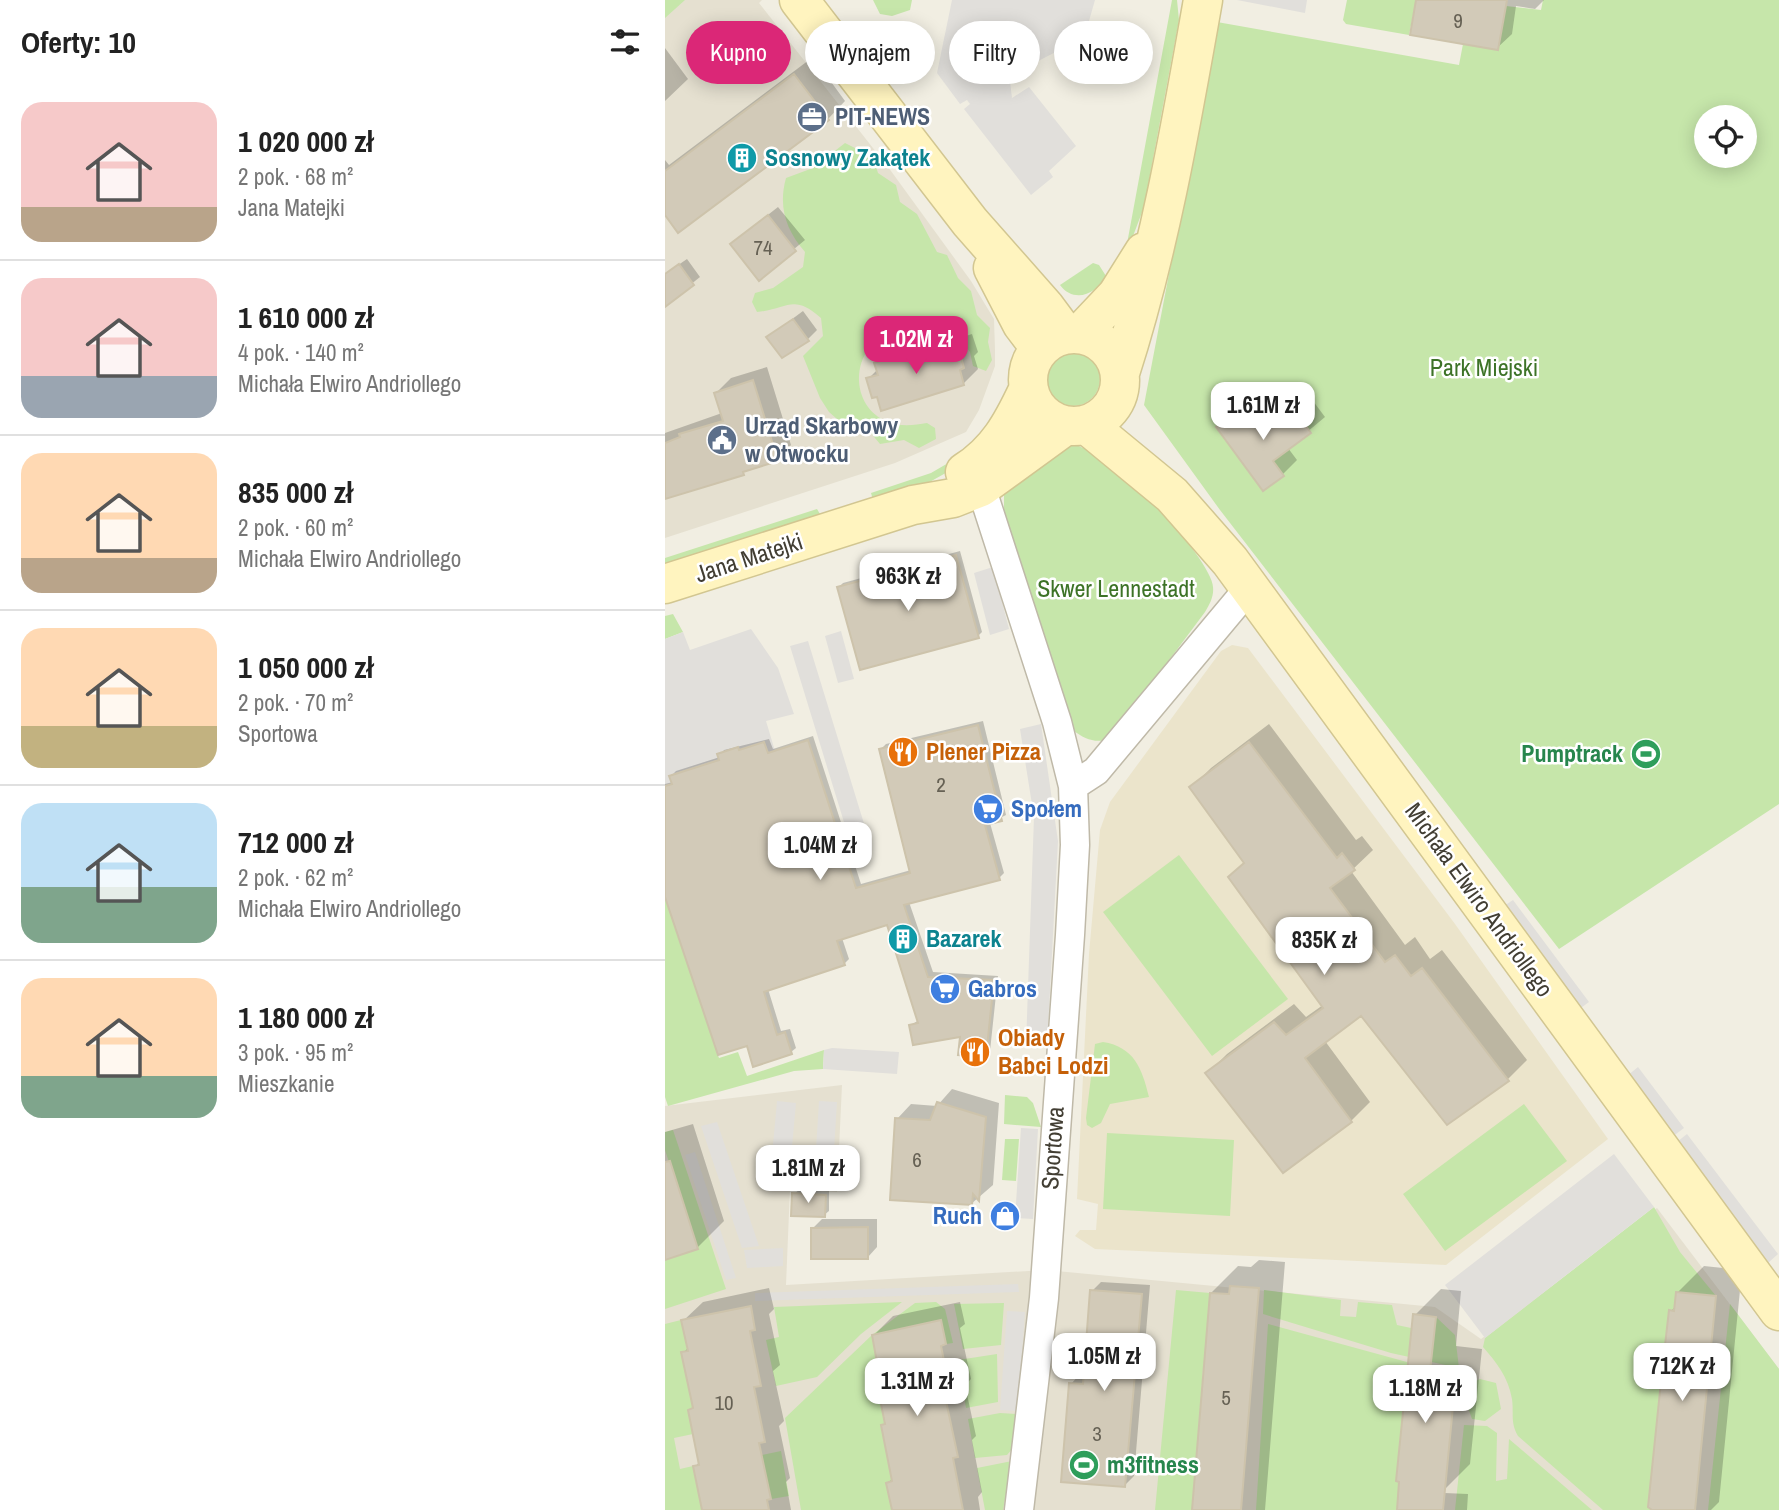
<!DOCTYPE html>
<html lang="pl">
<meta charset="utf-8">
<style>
:root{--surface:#fff;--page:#f6f6f6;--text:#222;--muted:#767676;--line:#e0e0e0;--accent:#db2777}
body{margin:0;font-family:"Archivo Narrow",sans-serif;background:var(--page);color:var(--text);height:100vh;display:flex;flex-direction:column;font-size:26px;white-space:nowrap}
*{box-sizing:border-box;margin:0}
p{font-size:23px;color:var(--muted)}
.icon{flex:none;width:38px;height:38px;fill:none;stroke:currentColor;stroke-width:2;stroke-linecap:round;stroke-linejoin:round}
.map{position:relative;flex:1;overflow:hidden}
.panel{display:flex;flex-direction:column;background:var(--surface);width:665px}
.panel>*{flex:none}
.top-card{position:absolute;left:21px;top:21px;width:665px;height:63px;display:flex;gap:14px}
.fabs{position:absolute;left:1029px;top:105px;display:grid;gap:14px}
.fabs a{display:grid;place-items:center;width:63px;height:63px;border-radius:50%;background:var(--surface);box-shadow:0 4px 18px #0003;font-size:35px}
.price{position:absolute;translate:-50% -60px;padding:0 16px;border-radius:14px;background:#fff;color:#222;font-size:23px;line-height:46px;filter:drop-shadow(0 2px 4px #0008)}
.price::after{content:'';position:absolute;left:50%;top:42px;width:21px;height:16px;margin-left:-10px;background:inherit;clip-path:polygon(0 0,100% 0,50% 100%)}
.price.selected{background:var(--accent);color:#fff}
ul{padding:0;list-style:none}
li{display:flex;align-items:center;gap:21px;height:175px;padding:0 21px}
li+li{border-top:2px solid var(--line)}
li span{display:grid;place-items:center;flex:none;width:196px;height:140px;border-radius:21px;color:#555}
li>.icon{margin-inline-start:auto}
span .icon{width:84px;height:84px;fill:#fffc;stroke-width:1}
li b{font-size:30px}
h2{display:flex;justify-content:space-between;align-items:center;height:84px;padding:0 21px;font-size:30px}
.pill{padding:0 24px;border-radius:32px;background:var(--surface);box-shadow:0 4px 18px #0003;font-size:24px;line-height:63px}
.pill.selected{background:var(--accent);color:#fff}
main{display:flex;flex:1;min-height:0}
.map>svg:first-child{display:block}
.residential{fill:#e5e0d0}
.education{fill:#ebe4cb}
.green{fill:#c6e6aa;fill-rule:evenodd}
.parking{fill:#e1dfdb}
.shadow{fill:#0003}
.building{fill:#d2cab8;stroke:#cdc3ab;stroke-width:2}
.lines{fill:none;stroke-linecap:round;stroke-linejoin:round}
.street-casing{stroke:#bfb9a8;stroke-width:31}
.secondary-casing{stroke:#d2c691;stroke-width:41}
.street{stroke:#fff;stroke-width:28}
.secondary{stroke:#fff4bf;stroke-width:38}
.labels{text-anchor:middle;stroke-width:5;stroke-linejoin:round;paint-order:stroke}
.number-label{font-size:21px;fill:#666154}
.service-label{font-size:24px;font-weight:bold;fill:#4e5e75;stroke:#fff;text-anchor:start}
.culture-label{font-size:24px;font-weight:bold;fill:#0d838f;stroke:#fff;text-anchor:start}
.park-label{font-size:24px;fill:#3d7327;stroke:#fff}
.street-label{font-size:24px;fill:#423e33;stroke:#fff}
.food-label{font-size:24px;font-weight:bold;fill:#c56008;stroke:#fff;text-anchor:start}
.leisure-label{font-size:24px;font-weight:bold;fill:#27864d;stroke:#fff;text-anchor:end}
.shop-label{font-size:24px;font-weight:bold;fill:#366cbe;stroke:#fff;text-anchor:start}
</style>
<main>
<section class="panel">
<h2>Oferty: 10<svg class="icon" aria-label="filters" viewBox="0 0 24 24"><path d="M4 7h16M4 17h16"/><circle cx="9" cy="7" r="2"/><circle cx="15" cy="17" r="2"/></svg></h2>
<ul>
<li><span style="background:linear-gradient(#f6c9c9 75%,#b9a48a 0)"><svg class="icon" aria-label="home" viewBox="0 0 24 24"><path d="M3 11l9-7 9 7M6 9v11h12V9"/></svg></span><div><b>1 020 000 zł</b><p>2 pok. · 68 m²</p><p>Jana Matejki</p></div></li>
<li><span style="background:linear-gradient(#f6c9c9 70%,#9aa5b1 0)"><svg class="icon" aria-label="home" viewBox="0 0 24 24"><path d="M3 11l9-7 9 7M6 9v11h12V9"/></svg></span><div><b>1 610 000 zł</b><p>4 pok. · 140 m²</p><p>Michała Elwiro Andriollego</p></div></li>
<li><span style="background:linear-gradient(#ffd9b3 75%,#b9a48a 0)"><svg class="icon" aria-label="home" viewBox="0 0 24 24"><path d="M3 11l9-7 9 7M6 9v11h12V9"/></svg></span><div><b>835 000 zł</b><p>2 pok. · 60 m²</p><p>Michała Elwiro Andriollego</p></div></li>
<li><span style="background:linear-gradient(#ffd9b3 70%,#c2b280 0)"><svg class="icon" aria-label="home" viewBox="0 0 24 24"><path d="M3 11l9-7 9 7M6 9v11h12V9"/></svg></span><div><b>1 050 000 zł</b><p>2 pok. · 70 m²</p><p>Sportowa</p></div></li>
<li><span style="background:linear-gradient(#bfe0f5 60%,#7fa58c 0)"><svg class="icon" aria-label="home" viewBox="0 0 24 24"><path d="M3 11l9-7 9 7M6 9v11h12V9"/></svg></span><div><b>712 000 zł</b><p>2 pok. · 62 m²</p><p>Michała Elwiro Andriollego</p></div></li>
<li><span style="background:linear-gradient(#ffd9b3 70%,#7fa58c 0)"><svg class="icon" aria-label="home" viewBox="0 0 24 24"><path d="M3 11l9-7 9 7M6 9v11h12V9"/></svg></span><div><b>1 180 000 zł</b><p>3 pok. · 95 m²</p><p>Mieszkanie</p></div></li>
</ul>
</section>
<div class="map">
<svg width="1114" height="1510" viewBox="0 0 1114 1510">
<rect width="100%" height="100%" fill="#f1eee2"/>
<path class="residential" d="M0 0H97L94 3 226 171 306 281 329 319 330 350V366L314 410 301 432 230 463 0 538Z
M177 1085 172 1192 125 1189 121 1285 381 1270 770 1307 816 1339 992 1208 1114 1369V1510H0V1106Z"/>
<path class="education" d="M567 645 583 648 790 924 943 1139 781 1265 430 1249 410 1236 415 1230H431L433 1204 412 1199 424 954 435 830 445 802 556 651Z"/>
<path class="green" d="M0 0H20L0 18Z
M208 0H247L245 10 227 16 215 14Z
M507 0H512L514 20 479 207 459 260Z
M682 0H751L744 35 681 24 678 20Z
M878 0H1114V804L894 949 555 510 479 405 552 22 794 65 798 44 841 6 876 10ZM1041 117H1080V156H1041Z
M180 143 208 157 213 173 231 185 235 202 252 214 272 252 282 255 293 278 306 291 312 315 325 328 323 342 327 360 321 371 308 366 305 352 286 327C253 323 234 342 204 348 186 372 192 410 223 422 236 427 250 425 262 423L270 428 271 439 254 448 239 440 215 444 205 432 188 433 164 412 155 398 138 356 158 336 156 318C128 293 123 309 92 312L87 302 90 293 108 288 138 267 140 252C121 230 113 207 121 178L148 168Z
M428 263 434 265 441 276C432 294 409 304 395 285Z
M381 379a27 27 0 1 1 54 0a27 27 0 1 1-54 0Z
M404 443C429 450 454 466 473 484 489 499 548 568 548 587 549 596 545 604 540 612L446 738C433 744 420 740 408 730L339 521V493Z
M290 459 304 460 261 484 208 500 206 493 266 473Z
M152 509 155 514 152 519 0 569V558Z
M8 614 18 632 0 639V616Z
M514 855 623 999 547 1056 438 912Z
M0 897 54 1058 73 1052 82 1076 159 1050 158 1069 129 1071 3 1106 0 1097Z
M438 1042C469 1047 477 1068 484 1097L445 1104 436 1123 427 1128 422 1125 421 1118 430 1044Z
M340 1095 362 1097 368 1103 376 1127 339 1124Z
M859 1104 902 1161 780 1251 738 1194Z
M8 1130 61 1289 0 1309V1260L33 1249 0 1150V1132Z
M442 1133 569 1140 565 1216 438 1209Z
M340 1139H354L351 1181 337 1180Z
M989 1207 1015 1252 1051 1296 1011 1292 1009 1311 1005 1310 983 1507 987 1510H938L853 1436C845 1422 849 1414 847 1399 843 1377 832 1363 818 1347L820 1338Z
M511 1290 545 1293 542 1368 538 1369 536 1397 540 1398 527 1510H490Z
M599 1290 676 1300 675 1316 691 1317 693 1302 727 1305 732 1325 746 1328V1337L768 1340 771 1317 790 1335 794 1368 726 1353 598 1314Z
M237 1302 196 1334 152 1377 111 1386 101 1340 114 1337 109 1307Z
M271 1302 280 1309 288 1343 281 1344 276 1320 207 1335 213 1368 209 1369 220 1424 216 1426 227 1481 221 1483 227 1510H136L120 1418 207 1335 250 1303Z
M339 1303 336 1345 298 1349 289 1304Z
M1065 1304 1114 1369V1510H1043Z
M16 1320 23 1351 16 1353 28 1408 23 1410 28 1434 9 1438 15 1469 28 1466 37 1510H0V1324Z
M603 1324 782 1373 763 1372 741 1378 731 1481 734 1482 732 1510H591Z
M332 1354 333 1402 301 1408 293 1360Z
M815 1379 831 1383 836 1409 820 1421 807 1419 801 1402 803 1384Z
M335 1413 351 1414 348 1448 342 1455 310 1458 303 1419Z
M799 1425 822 1426 832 1433 831 1481 842 1479 844 1439 927 1510H790Z
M116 1451 124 1496 106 1499 97 1455Z
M347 1461 338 1510H320L312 1468Z"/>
<path class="parking" d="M287 0H430L422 28 410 42 348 74 345 81 347 98 364 87 411 146 384 171 388 177 366 195 299 109 305 104 302 100 295 104 272 73Z
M572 0H642L640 13Z
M328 567 344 629 325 635 309 573Z
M86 629 113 668 129 714 101 721 110 751 103 753 74 750 73 748 52 754 54 759 4 775 7 784 0 786V639L18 632 25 650Z
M176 631 189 679 173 683 160 636Z
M143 641 204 840 186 845 125 646Z
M376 724 393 841 382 1047 361 1045 369 817 355 729Z
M848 900 924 1002 913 1010 836 908Z
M167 1048 234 1052 232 1074 158 1069 159 1050Z
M973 1067 1019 1128 1007 1137 962 1076Z
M112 1101 131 1103 124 1180 105 1178Z
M154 1101 172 1102 167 1183 149 1181Z
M52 1122 94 1246 77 1248 36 1126Z
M356 1128 373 1129 368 1219 350 1218Z
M1022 1134 1113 1254 1103 1263 1012 1142Z
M30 1152 71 1278 61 1280 20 1155Z
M949 1154 989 1207 820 1338 780 1285Z
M118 1248V1266L82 1268 79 1250Z
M353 1284 354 1292 90 1301V1293Z
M342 1311 360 1312 353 1411 335 1410Z"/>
<path class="shadow" d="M753 0H879L870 9 851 6 847 34 832 48Z
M0 48 23 79 0 101Z
M148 57 180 101 163 119 0 212V160L4 165Z
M113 207 140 240 94 278 77 235Z
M22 259 35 277 0 305V274Z
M138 311 152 330 143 339 103 337Z
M292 328 295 338 307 334 313 352 309 356 313 369 298 384 213 394 203 379 213 369 211 363 226 349Z
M102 367 126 445 112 460 0 497V433L57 413 51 393 66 378Z
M642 393 660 417 623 448 632 460 618 474 554 427 594 394 610 415Z
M295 551 317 632 313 636 174 587 178 583Z
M318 721 341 815 325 823 339 873 334 878 244 902 268 972 333 976 325 1051 320 1055 297 1035 246 1025 254 1020 223 923 177 938 184 959 179 964 103 989 116 1031 125 1029 131 1048 126 1052 83 1044 0 891V784L8 782 6 776 11 771 55 757 59 750 104 739 108 749 148 736 196 884 246 870 216 749 221 744Z
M604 724 691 840 697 836 708 850 686 871 740 945 750 937 765 959 777 950 862 1060 843 1079 697 1014 660 1041 705 1102 686 1121 618 1171 543 1073 562 1054 629 1004 641 1017 658 1005 581 862 527 787 546 768Z
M287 1089 334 1103 328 1185 306 1204 232 1119 246 1104 272 1106Z
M28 1124 59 1221 32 1248 0 1258V1132Z
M134 1190 164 1191V1211L159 1215 129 1194Z
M157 1219H212V1247L203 1257 148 1228Z
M594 1260 620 1262 600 1510H529L546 1293 573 1266 586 1267Z
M1039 1266 1077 1270 1054 1502 1046 1510H989L1006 1311 1011 1306 1012 1293Z
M436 1282 485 1285 469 1476 459 1486 406 1384 415 1374 420 1375 427 1291Z
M104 1288 109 1309 104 1314 115 1365 108 1371 119 1421 114 1426 125 1478 121 1482 126 1510H38L30 1467 35 1461 25 1410 29 1406 18 1353 24 1347 18 1321 38 1302Z
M776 1289 796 1291 791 1346 817 1349 805 1464 779 1490 750 1315Z
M295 1302 300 1324 295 1328 306 1379 300 1385 311 1436 307 1440 317 1492 313 1497 315 1510H228L223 1483 228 1478 217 1426 222 1422 211 1369 215 1365 209 1335 228 1316Z
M756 1492 803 1494 802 1510H738Z"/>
<path class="building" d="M751 0H842L833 50 745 35Z
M129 74 164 120 13 233 0 215V171Z
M103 215 131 251 94 281 65 244Z
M14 264 29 285 0 307V274Z
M128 319 144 341 117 358 101 337Z
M278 342 281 351 293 347 299 368 295 370 299 385 216 411 212 397 207 398 201 378 213 375 209 363Z
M88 380 113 461 78 472 79 475 0 499V443L15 437 14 434 58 421 49 393Z
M626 406 646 433 608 461 619 476 598 491 551 427 579 407 595 429Z
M291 555 314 638 195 670 172 587Z
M313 725 337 821 320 825 335 880 239 905 263 977 329 980 321 1057 293 1055 295 1037 248 1045 244 1025 253 1023 222 925 172 941 180 965 99 992 112 1035 120 1032 127 1054 88 1067 82 1046 53 1055 0 897V786L7 784 4 776 54 760 52 754 73 747 74 750 99 742 103 753 143 740 191 888 245 873 214 749Z
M584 742 672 858 677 853 690 870 665 888 720 962 730 955 746 976 757 968 844 1081 782 1125 696 1016 640 1058 687 1122 618 1173 540 1073 609 1022 621 1035 658 1008 563 877 579 863 524 787Z
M272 1102 321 1117 314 1201 308 1194 307 1205 225 1200 230 1118 265 1120Z
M5 1161 33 1249 0 1260V1162Z
M127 1193 161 1195 160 1217 126 1216Z
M203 1227V1259H146V1228Z
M565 1286 594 1288 576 1510H527L545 1293 564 1294Z
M425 1290 477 1294 460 1487 396 1482 404 1383 418 1384Z
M1011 1292 1051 1296 1030 1510H987L983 1507 997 1372 1004 1310 1009 1311Z
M86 1306 90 1330 85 1331 96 1386 89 1387 100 1442 94 1443 106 1499 102 1500 104 1510H37L28 1466 34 1465 23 1410 28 1408 16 1352 23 1351 16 1320Z
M748 1314 771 1317 765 1371 791 1375 778 1510H732L734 1482 731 1481Z
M276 1320 281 1344 276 1346 287 1400 281 1401 293 1457 288 1458 298 1510H227L221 1483 227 1481 216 1425 220 1424 209 1369 213 1368 207 1335Z"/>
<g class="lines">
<g class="street-casing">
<path id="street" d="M316 487 392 722 408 786 410 845 405 935 379 1298 354 1510
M408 786 431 771 584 588"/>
</g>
<g class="secondary-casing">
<path id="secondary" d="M134 0 305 222 380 307 400 334
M328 268 357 324 375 348
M416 333 452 295 479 252
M363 380a46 46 0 1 1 92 0a46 46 0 1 1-92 0Z
M455 373C494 252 516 125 538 0
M422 425 507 495 565 561 1114 1311
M300 472C332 452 347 424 363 390
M0 584 248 505 288 498 316 487 400 426"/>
</g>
<use href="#street" class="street"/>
<use href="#secondary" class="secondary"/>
</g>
<defs>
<g id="office-disc" transform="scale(1.575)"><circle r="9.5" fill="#5c6f8a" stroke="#fff"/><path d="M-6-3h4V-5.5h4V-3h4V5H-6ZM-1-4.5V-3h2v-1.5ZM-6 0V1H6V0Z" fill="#fff"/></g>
<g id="building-disc" transform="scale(1.575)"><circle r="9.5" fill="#0f9aa8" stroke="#fff"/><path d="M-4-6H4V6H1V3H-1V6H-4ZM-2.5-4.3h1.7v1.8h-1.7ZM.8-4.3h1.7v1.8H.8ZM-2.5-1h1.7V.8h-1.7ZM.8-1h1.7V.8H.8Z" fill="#fff"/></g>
<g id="civic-disc" transform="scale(1.575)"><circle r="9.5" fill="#5c6f8a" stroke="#fff"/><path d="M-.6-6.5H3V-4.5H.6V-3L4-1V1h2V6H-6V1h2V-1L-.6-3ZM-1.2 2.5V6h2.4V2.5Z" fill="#fff"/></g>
<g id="restaurant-disc" transform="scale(1.575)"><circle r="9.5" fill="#e8710a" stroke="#fff"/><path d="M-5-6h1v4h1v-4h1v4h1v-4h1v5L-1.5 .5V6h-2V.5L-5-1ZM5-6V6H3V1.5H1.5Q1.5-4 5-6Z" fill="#fff"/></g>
<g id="stadium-disc" transform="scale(1.575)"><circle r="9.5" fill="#2e9e5b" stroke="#fff"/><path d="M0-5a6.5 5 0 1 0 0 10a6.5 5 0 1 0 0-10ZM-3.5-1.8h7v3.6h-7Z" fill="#fff"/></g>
<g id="supermarket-disc" transform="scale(1.575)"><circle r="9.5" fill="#3f7fe0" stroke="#fff"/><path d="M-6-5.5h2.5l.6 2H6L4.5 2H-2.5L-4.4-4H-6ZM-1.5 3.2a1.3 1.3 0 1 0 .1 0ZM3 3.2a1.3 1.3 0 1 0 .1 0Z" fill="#fff"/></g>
<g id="shop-disc" transform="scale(1.575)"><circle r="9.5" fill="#3f7fe0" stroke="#fff"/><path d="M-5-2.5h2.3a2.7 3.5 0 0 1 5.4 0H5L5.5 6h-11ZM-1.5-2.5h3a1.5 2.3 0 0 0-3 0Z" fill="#fff"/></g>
</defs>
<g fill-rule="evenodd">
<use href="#office-disc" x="147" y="117"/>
<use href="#building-disc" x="77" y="158"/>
<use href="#civic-disc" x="57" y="440"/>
<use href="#restaurant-disc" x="238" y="752"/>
<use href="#stadium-disc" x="981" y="754"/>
<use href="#supermarket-disc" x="323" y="809"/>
<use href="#building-disc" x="238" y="939"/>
<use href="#supermarket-disc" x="280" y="989"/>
<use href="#restaurant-disc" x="310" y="1052"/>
<use href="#shop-disc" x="340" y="1216"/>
<use href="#stadium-disc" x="419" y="1465"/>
</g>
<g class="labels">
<g class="number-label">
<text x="793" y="28">9</text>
<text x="98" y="255">74</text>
<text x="276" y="792">2</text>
<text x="252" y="1167">6</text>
<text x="561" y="1405">5</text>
<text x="59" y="1410">10</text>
<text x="432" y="1441">3</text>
</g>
<g class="service-label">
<text x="170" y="125">PIT-NEWS</text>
<text x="80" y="434">Urząd Skarbowy<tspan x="80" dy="28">w Otwocku</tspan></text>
</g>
<g class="culture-label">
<text x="100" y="166">Sosnowy Zakątek</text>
<text x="261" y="947">Bazarek</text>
</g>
<g class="park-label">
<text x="819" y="376">Park Miejski</text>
<text x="451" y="597">Skwer Lennestadt</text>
</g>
<g class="street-label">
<text transform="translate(84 558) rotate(-18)" y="8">Jana Matejki</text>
<text transform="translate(814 900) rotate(54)" y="8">Michała Elwiro Andriollego</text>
<text transform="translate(388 1148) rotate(-86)" y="8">Sportowa</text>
</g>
<g class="food-label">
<text x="261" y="760">Plener Pizza</text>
<text x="333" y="1046">Obiady<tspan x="333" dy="28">Babci Lodzi</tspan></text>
</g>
<g class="leisure-label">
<text x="958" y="762">Pumptrack</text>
<text x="442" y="1473" text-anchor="start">m3fitness</text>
</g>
<g class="shop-label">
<text x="346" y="817">Społem</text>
<text x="303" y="997">Gabros</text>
<text x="317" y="1224" text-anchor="end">Ruch</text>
</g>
</g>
</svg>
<div class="fabs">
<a><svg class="icon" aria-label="locate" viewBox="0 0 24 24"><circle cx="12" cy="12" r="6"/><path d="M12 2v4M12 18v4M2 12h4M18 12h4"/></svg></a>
</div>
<b class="price selected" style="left:251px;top:376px">1.02M zł</b>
<b class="price" style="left:598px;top:442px">1.61M zł</b>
<b class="price" style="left:243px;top:613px">963K zł</b>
<b class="price" style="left:155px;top:882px">1.04M zł</b>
<b class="price" style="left:659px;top:977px">835K zł</b>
<b class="price" style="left:143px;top:1205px">1.81M zł</b>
<b class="price" style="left:439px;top:1393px">1.05M zł</b>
<b class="price" style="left:1017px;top:1403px">712K zł</b>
<b class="price" style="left:252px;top:1418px">1.31M zł</b>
<b class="price" style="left:760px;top:1425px">1.18M zł</b>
<div class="top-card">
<a class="pill selected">Kupno</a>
<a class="pill">Wynajem</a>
<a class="pill">Filtry</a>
<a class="pill">Nowe</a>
</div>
</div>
</main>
